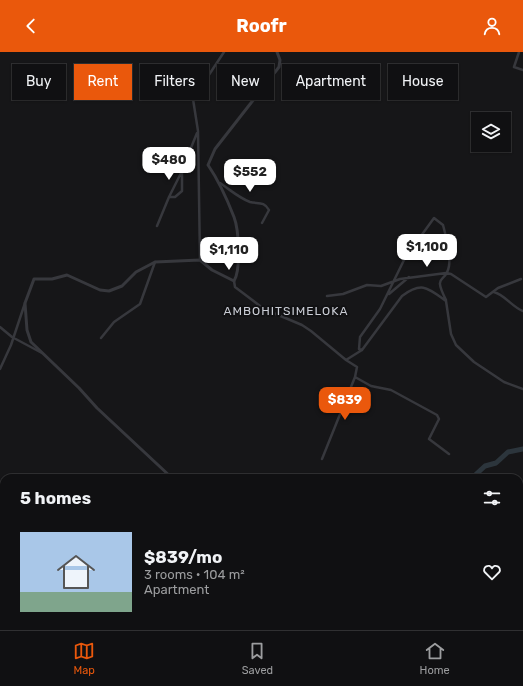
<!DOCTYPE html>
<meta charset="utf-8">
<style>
:root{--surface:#101012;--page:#19191b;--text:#f1f3f6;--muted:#9c9d9f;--line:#303032;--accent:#ea580c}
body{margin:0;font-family:Rubik,sans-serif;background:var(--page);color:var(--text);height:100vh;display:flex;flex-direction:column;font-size:15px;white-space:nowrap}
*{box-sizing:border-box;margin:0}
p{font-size:13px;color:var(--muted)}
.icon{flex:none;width:22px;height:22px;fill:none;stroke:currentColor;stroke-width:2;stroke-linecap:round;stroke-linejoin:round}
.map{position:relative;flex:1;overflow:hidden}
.panel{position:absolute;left:0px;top:422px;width:523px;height:156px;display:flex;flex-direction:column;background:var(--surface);border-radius:12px 12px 0 0;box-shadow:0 1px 3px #0004,0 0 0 1px var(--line)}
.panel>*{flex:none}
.hud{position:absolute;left:12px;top:12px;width:499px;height:36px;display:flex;gap:8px}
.controls{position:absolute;left:471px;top:60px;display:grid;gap:8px}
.controls a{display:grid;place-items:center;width:40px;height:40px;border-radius:0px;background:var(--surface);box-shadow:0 1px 3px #0004,0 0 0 1px var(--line);font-size:20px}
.price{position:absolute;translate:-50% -34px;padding:0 9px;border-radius:8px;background:#fff;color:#222;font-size:13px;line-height:26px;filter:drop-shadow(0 1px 2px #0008)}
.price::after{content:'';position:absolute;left:50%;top:24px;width:12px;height:9px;margin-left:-6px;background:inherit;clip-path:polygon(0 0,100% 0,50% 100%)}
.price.active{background:var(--accent);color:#fff}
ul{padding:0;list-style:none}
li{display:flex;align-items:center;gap:12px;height:100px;padding:0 20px}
li span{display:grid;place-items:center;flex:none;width:112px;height:80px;border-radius:0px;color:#555}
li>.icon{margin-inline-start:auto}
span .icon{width:48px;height:48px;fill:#fffc;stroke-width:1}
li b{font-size:17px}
h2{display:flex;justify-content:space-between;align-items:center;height:48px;padding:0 20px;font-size:17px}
.chip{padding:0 14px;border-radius:0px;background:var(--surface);box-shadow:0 1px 3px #0004,0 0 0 1px var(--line);font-size:14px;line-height:36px}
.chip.active{background:var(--accent);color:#fff}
header{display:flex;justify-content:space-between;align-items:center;height:52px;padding:0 20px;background:var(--accent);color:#fff;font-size:18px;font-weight:700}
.dock{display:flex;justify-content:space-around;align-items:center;height:56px;border-top:1px solid var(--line);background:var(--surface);font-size:11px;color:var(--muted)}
.dock a{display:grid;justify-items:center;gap:2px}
.dock .active{color:var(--accent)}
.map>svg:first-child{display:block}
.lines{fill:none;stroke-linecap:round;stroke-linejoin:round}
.stream{stroke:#2c353c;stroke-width:1}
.river{stroke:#2c353c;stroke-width:5}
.minor{stroke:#37383d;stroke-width:2.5}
.tertiary{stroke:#37383d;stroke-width:3}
.labels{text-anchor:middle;stroke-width:4;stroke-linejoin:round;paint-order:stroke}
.quarter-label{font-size:12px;letter-spacing:1px;fill:#c9ccd4;stroke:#111113}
</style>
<header><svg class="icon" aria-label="back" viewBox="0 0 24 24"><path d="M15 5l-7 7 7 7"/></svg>Roofr<svg class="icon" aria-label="person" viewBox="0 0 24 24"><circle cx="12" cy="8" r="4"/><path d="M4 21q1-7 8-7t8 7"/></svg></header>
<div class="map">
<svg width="523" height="578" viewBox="0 0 523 578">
<rect width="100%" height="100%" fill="#161618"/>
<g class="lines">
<path class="stream" d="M0 503 4 505
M251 574 255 578
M133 578 134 574
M383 578 385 574"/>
<path class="river" d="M472 426 485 414 496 411 508 400 523 397
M328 578 330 574"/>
<path class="minor" d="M519 0 514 15 523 18
M220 131C229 137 239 146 250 150 258 152 264 149 269 158L262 171
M169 145 181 121
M157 174 169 145H175L182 139V118L197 81
M200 208 198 79 193 47 224 0
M234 229 235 235 264 257 302 273 311 279 346 308 362 298 402 244C422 229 428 236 446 249L451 282 456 293 474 310 504 330 523 337
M494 240C505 243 512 255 523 259
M389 242 409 225
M327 244 343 242 367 233 381 234 400 227 446 221 451 222 486 245 498 236 521 227
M0 275 12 285 42 301
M101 286 114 270 140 252 155 210
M362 298 359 297 360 285 380 257 405 206 434 166 443 173C446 185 451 201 449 214 446 233 432 220 446 248
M346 308 357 315 355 325 371 334 391 338 437 363 439 367 429 387 449 402
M0 317 11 293 25 251
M322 407 355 325
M144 574 158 578
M175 574 181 578
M119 578 123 574"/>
<path class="tertiary" d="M172 426 97 356 79 336 31 290 27 278 25 251 34 227H52L67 223 100 238 109 239 122 234 136 220 155 210 200 208 212 218 234 229C241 218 239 178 234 165 227 147 219 129 208 113L215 97 279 15 280 8 277 0
M271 574 274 578"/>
</g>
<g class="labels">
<g class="quarter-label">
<text x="286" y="263">AMBOHITSIMELOKA</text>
</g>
</g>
</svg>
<div class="controls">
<a><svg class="icon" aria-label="layers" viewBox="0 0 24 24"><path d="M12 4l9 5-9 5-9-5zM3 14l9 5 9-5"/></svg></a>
</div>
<b class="price" style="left:169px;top:129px">$480</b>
<b class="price" style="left:250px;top:141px">$552</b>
<b class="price" style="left:427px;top:216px">$1,100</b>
<b class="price" style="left:229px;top:219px">$1,110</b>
<b class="price active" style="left:345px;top:369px">$839</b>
<div class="hud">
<a class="chip">Buy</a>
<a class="chip active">Rent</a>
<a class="chip">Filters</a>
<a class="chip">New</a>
<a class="chip">Apartment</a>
<a class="chip">House</a>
</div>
<section class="panel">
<h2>5 homes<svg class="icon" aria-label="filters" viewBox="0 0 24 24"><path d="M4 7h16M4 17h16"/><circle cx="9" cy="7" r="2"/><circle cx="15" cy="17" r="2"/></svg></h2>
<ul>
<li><span style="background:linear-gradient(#a9c7e8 75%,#7fa58c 0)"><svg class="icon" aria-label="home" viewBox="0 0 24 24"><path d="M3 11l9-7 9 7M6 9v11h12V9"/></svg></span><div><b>$839/mo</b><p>3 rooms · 104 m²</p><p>Apartment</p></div><svg class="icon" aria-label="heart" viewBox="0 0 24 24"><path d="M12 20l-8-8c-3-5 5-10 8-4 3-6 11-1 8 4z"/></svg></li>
</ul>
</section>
</div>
<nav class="dock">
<a class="active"><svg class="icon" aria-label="map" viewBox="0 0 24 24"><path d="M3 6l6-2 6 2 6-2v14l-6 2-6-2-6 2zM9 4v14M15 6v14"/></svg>Map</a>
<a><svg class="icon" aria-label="saved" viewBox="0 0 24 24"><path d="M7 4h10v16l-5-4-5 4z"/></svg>Saved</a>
<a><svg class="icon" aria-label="home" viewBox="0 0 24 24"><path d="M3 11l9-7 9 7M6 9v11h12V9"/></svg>Home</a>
</nav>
